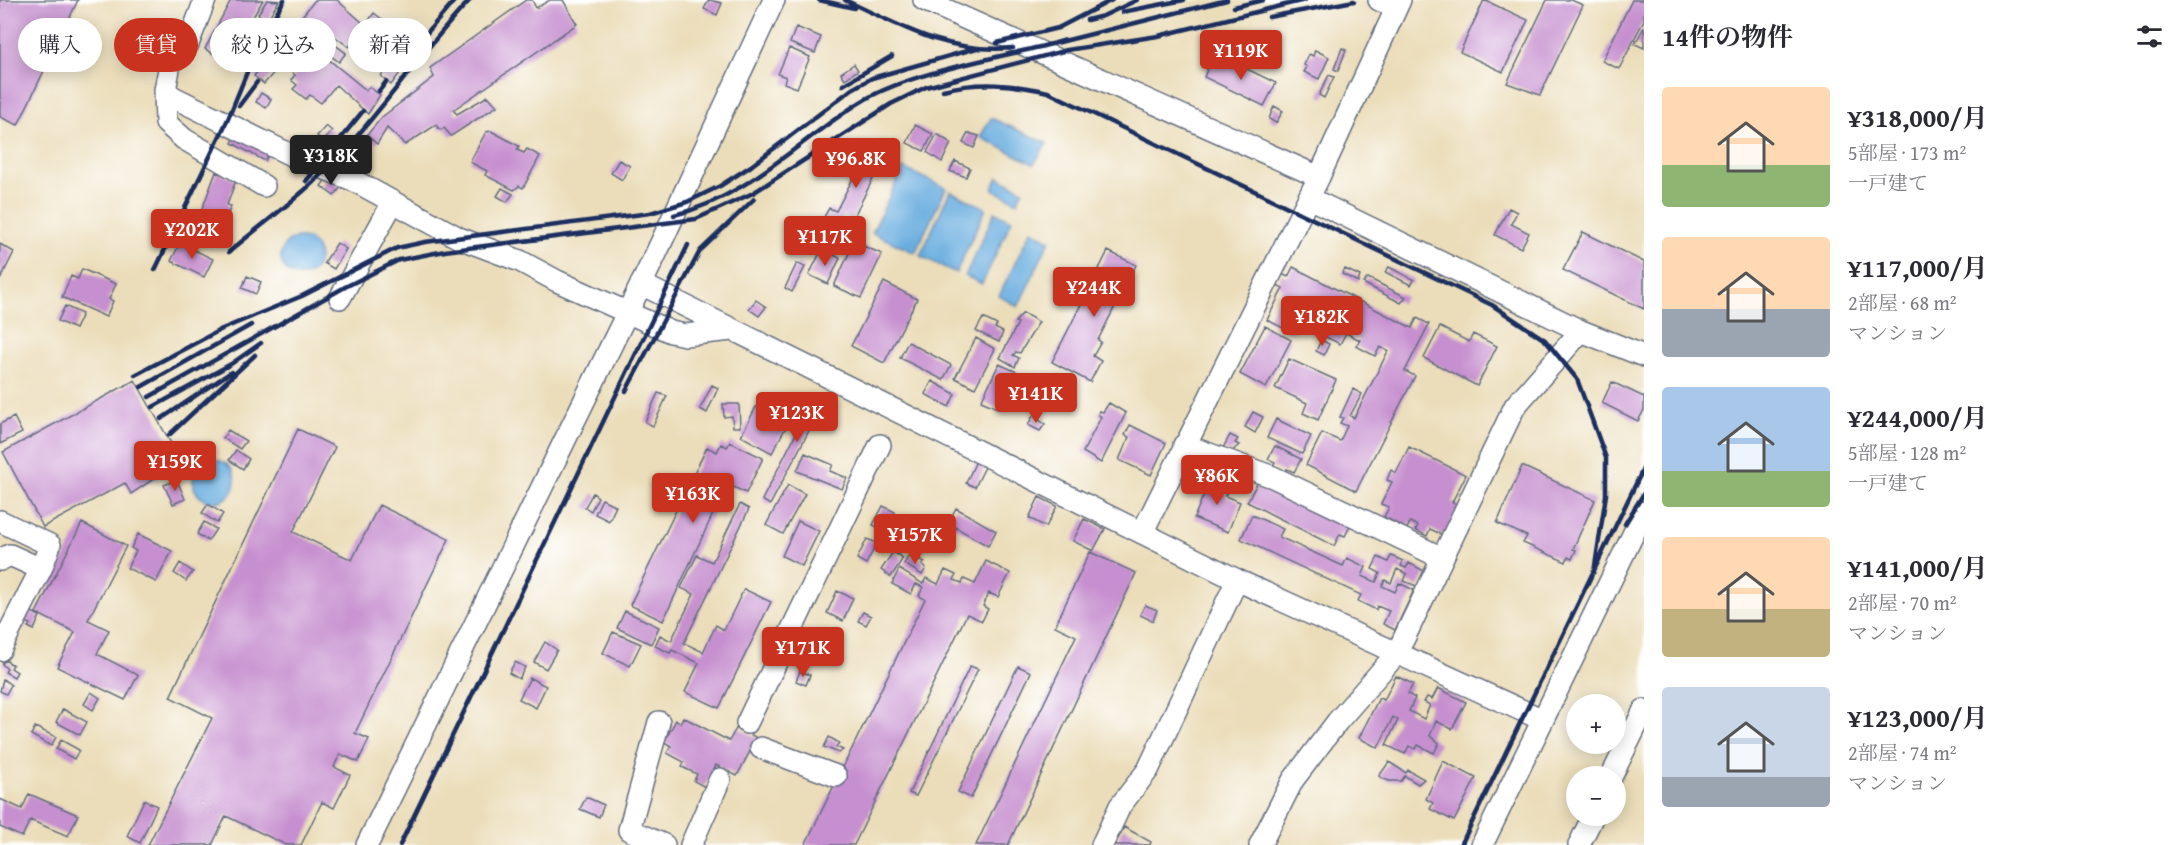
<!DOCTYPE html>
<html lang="ja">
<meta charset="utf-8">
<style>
:root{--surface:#fff;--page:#f7f7f7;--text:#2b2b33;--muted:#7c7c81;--accent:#c8321e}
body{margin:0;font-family:"Gentium Book Plus","Noto Serif JP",serif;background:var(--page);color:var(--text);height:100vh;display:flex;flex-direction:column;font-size:22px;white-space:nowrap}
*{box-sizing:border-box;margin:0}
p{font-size:20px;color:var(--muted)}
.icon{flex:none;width:33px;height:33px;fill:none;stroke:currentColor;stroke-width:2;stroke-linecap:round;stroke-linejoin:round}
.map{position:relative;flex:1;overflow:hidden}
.side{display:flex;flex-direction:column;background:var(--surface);width:540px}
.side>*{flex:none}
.top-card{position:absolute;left:18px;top:18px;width:570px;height:54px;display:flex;gap:12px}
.controls{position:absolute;left:1566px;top:694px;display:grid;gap:12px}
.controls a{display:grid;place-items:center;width:60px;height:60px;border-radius:50%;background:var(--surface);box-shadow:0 3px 15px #0003;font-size:30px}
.price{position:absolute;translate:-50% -51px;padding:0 14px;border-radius:6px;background:var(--accent);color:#fff;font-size:20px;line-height:39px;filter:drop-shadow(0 2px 3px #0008)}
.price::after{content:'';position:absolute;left:50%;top:36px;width:18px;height:14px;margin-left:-9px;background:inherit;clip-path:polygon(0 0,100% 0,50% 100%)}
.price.current{background:#222;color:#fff}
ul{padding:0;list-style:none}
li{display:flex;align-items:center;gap:18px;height:150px;padding:0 18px}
li span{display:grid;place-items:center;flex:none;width:168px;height:120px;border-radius:6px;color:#555}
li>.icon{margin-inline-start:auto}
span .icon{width:72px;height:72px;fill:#fffc;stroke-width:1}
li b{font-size:26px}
h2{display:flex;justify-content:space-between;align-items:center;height:72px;padding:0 18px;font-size:26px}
.pill{padding:0 21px;border-radius:27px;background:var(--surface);box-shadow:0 3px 15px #0003;font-size:21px;line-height:54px}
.pill.current{background:var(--accent);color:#fff}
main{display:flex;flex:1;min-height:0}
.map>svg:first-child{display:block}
.water{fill:#69addf;stroke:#426e9e;stroke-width:1.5}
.building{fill:#c68fcf}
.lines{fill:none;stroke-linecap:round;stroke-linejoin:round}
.minor-casing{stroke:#646c7e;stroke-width:24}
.minor{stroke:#fff;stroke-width:21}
.rail{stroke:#1b2f5e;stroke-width:4.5}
</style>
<main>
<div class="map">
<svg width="1644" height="845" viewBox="0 0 1644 845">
<rect width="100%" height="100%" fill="#fff"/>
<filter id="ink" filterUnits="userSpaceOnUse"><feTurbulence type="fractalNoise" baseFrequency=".0167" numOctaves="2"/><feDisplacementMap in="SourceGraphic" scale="12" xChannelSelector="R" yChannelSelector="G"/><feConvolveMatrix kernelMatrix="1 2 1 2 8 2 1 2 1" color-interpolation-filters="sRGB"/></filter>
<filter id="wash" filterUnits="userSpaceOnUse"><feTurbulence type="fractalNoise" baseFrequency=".008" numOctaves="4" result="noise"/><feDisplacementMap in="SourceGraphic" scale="24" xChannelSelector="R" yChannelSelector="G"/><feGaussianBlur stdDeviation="1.35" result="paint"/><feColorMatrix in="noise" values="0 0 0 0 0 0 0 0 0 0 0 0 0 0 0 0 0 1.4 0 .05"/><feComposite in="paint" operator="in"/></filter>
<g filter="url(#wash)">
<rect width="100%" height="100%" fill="#ebddb9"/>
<path class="water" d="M991 118 1047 143 1034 164 980 137Z
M903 168 946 188 915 253 872 233Z
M998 177 1023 190 1017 202 992 189Z
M950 191 986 208 956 273 920 256Z
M995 212 1012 220 982 284 965 276Z
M1031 230 1050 240 1018 307 999 296Z
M281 257a19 19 0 1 1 38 0a19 19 0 1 1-38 0Z
M193 481a21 21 0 1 1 42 0a21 21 0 1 1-42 0Z"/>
<g id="blocks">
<path class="building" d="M0 0H78L18 125 0 117Z
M231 0H263L227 62 205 49Z
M267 0 279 1 267 20 258 14Z
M315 0H337L382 40 377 47 405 66 391 85 381 76 386 68 353 42 349 47 330 33 317 50 366 90 369 87 380 95 368 114 336 85 321 103 310 95 306 99 293 89 297 85 291 80 295 75 281 64 264 84 254 76Z
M526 0H532L536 8 550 0H563L577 24 453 110 457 114 488 96 497 106 451 136 444 128 440 130 436 125 405 145 387 128 377 144 367 135 382 117 434 77 430 68Z
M709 0 722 3 717 15 704 9Z
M1484 0 1528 20 1503 72 1460 52Z
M1547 0H1571L1583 5 1540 95 1507 83Z
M1632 0H1644V20L1619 69 1602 61Z
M374 13 392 27 385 36 367 23Z
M796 27 821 37 815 53 790 43Z
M1644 27V48L1635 44Z
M327 39 346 53 339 62 321 48Z
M789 48 810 57 797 88 784 83 786 77 778 74Z
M1342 48 1346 50 1338 71 1334 69Z
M1315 50 1329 57 1319 79 1304 72 1307 67 1304 65 1309 54 1313 56Z
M1222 57 1276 83 1264 106 1204 77 1209 65 1216 67Z
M854 64 858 70 845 79 841 73Z
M1329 75 1334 77 1324 98 1319 95Z
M261 93 271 99 266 108 256 102Z
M1274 106 1283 111 1276 123 1269 119Z
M915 125 933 134 924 151 907 143Z
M326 126 332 131 324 141 317 136Z
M240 128 273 145 265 161 232 143Z
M491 131 519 146 517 150 524 153 527 149 540 156 523 188 519 186 514 190 485 175 487 171 470 162 486 132Z
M968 133 979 136 974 148 963 143Z
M937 134 951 143 942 162 927 152Z
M868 149 884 157 852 220 843 216 838 227 823 219 829 208 836 211Z
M619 160 630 166 622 180 611 173Z
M955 161 970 168 966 177 950 171Z
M216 172 236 180 227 205 231 206 220 234 196 225Z
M328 177 341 187 334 196 321 186Z
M502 188 513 194 507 202 497 196Z
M1509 208 1517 212 1511 224 1529 233 1521 248 1495 235Z
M1583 232 1644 262V309L1563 270Z
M854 242 882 254 861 298 834 286Z
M180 243 213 259 204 277 171 261Z
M337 243 346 249 334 269 324 263Z
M0 244 14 252 0 280Z
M822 249 840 258 828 284 809 275Z
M1108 251 1136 265 1098 340 1101 342 1093 356 1101 361 1090 382 1052 362Z
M797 263 805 267 792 292 785 288Z
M1293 267 1412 328 1417 318 1429 324 1405 371 1415 376 1356 491 1306 465 1322 433 1340 441 1347 426 1340 423 1343 418 1340 417 1353 389 1362 394 1350 416 1354 418 1388 351 1380 347 1375 356 1356 346 1360 340 1346 333 1340 344 1298 323 1293 333 1267 320 1283 288 1277 285 1282 274 1288 277Z
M1389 267 1414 280 1411 285 1385 272Z
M82 269 116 284 109 299 113 301 106 317 62 297 71 276 78 279Z
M1345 269 1360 276 1358 282 1342 274Z
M247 276 261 282 256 294 242 288Z
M1368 278 1406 297 1401 303 1363 283Z
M884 282 917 299 884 363 851 346Z
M756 300 766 307 759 316 749 309Z
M65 306 82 314 75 329 58 321Z
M1023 313 1039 322 1020 353 1016 352 1013 355 1019 358 1015 367 1000 358 1018 323 1015 322Z
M983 318 997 325 995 328 1003 332 999 342 976 331Z
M1265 326 1291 340 1266 388 1240 374Z
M1440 327 1469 342 1473 334 1497 346 1477 386 1424 358Z
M976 338 995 349 975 388 955 378Z
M1321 340 1329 344 1324 355 1316 351Z
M908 342 951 365 943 380 900 358Z
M1289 359 1336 380 1318 420 1303 413 1307 403 1275 388Z
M999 364 1017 372 1000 409 981 401Z
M135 380 181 461 131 494 125 483 43 527 3 452Z
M932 381 955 394 949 407 925 394Z
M1612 382 1644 397V410L1638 421 1602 403Z
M712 385 718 388 707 413 700 409Z
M658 393 667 396 653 426 645 422Z
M777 398 796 408 772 453 741 436 756 407 774 406Z
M807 398 830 410 820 429 812 425 770 505 762 500 803 420 798 417Z
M1109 403 1126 413 1101 463 1083 452 1101 417 1098 414 1099 411 1103 412Z
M723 404H739L740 427H733L732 416 724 417Z
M1253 412 1263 417 1255 433 1245 427Z
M1033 416 1045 424 1040 431 1028 425Z
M14 417 22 433 0 444V424Z
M1276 419 1311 436 1302 454 1267 438Z
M1130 425 1166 443 1151 475 1119 460 1129 437 1125 435Z
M298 429 335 447 293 532 352 560 379 505 449 539 355 733 369 739 358 762 340 754 334 767 350 775 334 808 322 802 301 845H286L226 816 212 845H148L212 718 170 697Z
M228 430 246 441 240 449 223 438Z
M1230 435 1238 439 1235 443 1239 445 1230 453 1223 448Z
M730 442 763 458 746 493 727 484 663 621 630 605 707 447 717 452 721 444 727 447Z
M1275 446 1301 459 1294 472 1287 469 1285 473 1272 467 1275 462 1268 459Z
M1409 447 1466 475 1452 502 1460 506 1445 536 1430 529 1427 536 1415 530 1418 526 1410 522 1407 529 1384 517 1389 507 1381 504 1392 482 1387 480 1391 470 1396 473Z
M236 450 249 459 243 469 229 460Z
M805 453 833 465 830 471 847 478 842 489 797 471Z
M976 461 986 465 975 487 966 483Z
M1522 466 1595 500 1573 549 1576 550 1572 559 1568 557 1566 562 1523 543 1527 536 1497 523Z
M1211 477 1230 485 1225 496 1240 502 1228 532 1194 518Z
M177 480 185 499 173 504 164 485Z
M1259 480 1350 526 1345 536 1340 534 1334 546 1247 502Z
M788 485 805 494 783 534 766 525Z
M593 493 598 497 591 511 585 507Z
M1039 497 1057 506 1046 527 1029 518Z
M602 499 616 506 609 521 595 514Z
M208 504 223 514 217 523 202 513Z
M740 504 749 509 684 643 703 652 716 625 724 630 744 589 771 602 719 708 685 692 699 663 672 650 670 653 655 646 660 635 671 641 694 594 681 588 697 555 712 562Z
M883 506 895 512 886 531 873 525Z
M956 508 996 531 988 546 948 523Z
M1252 515 1283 529 1279 537 1343 566 1347 558 1366 567 1362 576 1376 582 1380 573 1372 569 1378 557 1388 562 1391 556 1403 561 1401 566 1406 568 1409 563 1426 572 1419 587 1404 581 1407 574 1397 569 1391 583 1385 580 1382 586 1395 592 1399 583 1414 590 1395 630 1383 624 1389 611 1377 606 1376 610 1358 601 1361 595 1241 539Z
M1084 519 1105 529 1093 551 1073 541Z
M798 521 819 531 802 566 782 556Z
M204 522 216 529 208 541 197 534Z
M82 523 126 546 88 620 109 630 97 654 138 675 125 700 57 667 75 632 36 613Z
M138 534 172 551 156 582 127 568 136 551 131 548Z
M867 539 877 543 866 564 857 559Z
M893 552 903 558 891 577 881 570Z
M1090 552 1136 573 1008 845H976L1076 636 1055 626Z
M909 555 925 562 922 565 926 568 922 575 904 564Z
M986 561 1010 573 998 597 989 593 983 606 988 609 982 621 967 614 854 845H805L925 599 919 596 923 587 916 584 911 594 892 584 899 569 923 584 926 578 938 584 945 570 956 575 954 580 962 583 964 579 975 584Z
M180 563 193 572 186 581 174 573Z
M837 591 853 598 843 621 827 613Z
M1145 605 1157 610 1153 621 1140 615Z
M28 610 40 616 34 630 28 627 30 624 23 620Z
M625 611 659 627 651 644 617 628Z
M863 612 871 616 866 625 858 621Z
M613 632 641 644 630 666 603 653Z
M820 641 827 645 819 659 812 656Z
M545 642 557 650 546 669 534 662Z
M5 660 13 665 11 668 17 672 14 677 5 672 7 669 2 664Z
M515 662 525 667 519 679 509 673Z
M970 666 978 669 916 796 909 793Z
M1018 666 1031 672 971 798 958 792Z
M800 671 810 675 806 685 796 681Z
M1396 676 1413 684 1408 694 1415 698 1409 711 1424 719 1430 705 1424 702 1427 697 1432 699 1438 688 1466 702 1452 729 1436 721 1430 736 1439 743 1434 753 1418 745 1416 749 1409 746 1405 754 1386 745 1398 720 1393 717 1378 748 1359 738 1379 698 1384 700Z
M530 678 546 686 536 708 519 699Z
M3 679 11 685 6 694 0 691Z
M91 692 100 698 93 710 84 704Z
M63 709 87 722 80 735 56 722Z
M683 717 729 741 737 727 757 738 737 776 716 765 705 787 694 781 697 774 682 767 684 762 667 753 671 746 664 742 676 720 680 723Z
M35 727 56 737 51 746 31 735Z
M829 737 839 743 836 747 843 750 839 753 824 747Z
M61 740 79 750 74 759 56 749Z
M1443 761 1476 778 1454 821 1430 809 1433 803 1426 799Z
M1389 762 1406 773 1408 770 1424 779 1418 784 1405 776 1401 781H1389L1382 778 1379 776Z
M29 794 78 815 68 836 30 820 22 837 0 827V799L22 809Z
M586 797 604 805 599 817 580 809Z
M144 800 157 806 140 843 127 836Z
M1124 827 1151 842 1150 845H1115Z"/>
</g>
</g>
<g filter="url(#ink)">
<use href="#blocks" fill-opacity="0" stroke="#646c7e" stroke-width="1.5"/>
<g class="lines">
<g class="minor-casing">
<path id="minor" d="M205 0 188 44 170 64 165 90 173 97 291 155 353 180 459 238 520 261 557 281 671 332 685 335 732 330
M924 0 1319 177
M1379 0 1396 8
M165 90 166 123 184 139 264 186
M1309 198 1581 331 1644 356
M641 284 1237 580 1543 720
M340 298 393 202
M1184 445 1273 477 1442 558
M0 521 50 545 41 569 0 650
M1142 533 1319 177 1400 0
M0 560 10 555 41 569
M659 722 629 830 664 845
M747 723 880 445
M761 748 836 776
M1611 777 1644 710
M367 845 654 258 774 0
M691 845 720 779
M1102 845 1120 806 1148 770 1237 580
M1260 845 1293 780 1337 722 1397 653 1515 406 1581 331
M1482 845 1644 512
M1579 845 1593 816"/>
</g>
<use href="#minor" class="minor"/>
<path class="rail" d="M819 0 854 8
M845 0C902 27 948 54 1013 48
M1234 7 1263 0
M1122 12 1184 0
M1269 17 1354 1
M1087 20 1103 16 1137 0
M1066 40 1052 44 1227 0
M997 43 1058 28 1112 0
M403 61 455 0
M843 85 892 56
M943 90C979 81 1012 84 1048 92L1492 305 1545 340 1577 379 1606 458V495L1594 572
M379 91 386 82
M239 106 257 82
M306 181 363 111
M674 215C748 198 800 138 864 100 912 72 997 58 1052 44
M229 252C267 220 310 190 343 152 388 103 424 48 470 0
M155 270 228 119 258 45 284 0
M135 375 222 329 302 296 397 248 425 242 650 213 687 202 720 186 751 166 852 89 872 78 977 48
M141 387 251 325
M626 391 700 251 754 199
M149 397 345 287 399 260 445 251 696 219 753 193 891 104 926 87 1067 50 1158 36 1305 0
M153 407 231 364 261 343
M161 419 231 372
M169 435 255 355
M1625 524 1644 493
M400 845 688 245
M1461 845 1644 467"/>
</g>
</g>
</svg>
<div class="controls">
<a>+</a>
<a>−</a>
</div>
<b class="price" style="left:1241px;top:81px">¥119K</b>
<b class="price current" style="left:331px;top:186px">¥318K</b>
<b class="price" style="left:856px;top:189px">¥96.8K</b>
<b class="price" style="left:192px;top:260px">¥202K</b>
<b class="price" style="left:825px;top:267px">¥117K</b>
<b class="price" style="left:1094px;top:318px">¥244K</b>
<b class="price" style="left:1322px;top:347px">¥182K</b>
<b class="price" style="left:1036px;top:424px">¥141K</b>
<b class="price" style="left:797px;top:443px">¥123K</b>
<b class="price" style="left:175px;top:492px">¥159K</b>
<b class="price" style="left:1217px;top:506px">¥86K</b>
<b class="price" style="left:693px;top:524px">¥163K</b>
<b class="price" style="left:915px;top:565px">¥157K</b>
<b class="price" style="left:803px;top:678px">¥171K</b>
<div class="top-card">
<a class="pill">購入</a>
<a class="pill current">賃貸</a>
<a class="pill">絞り込み</a>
<a class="pill">新着</a>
</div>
</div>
<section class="side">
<h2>14件の物件<svg class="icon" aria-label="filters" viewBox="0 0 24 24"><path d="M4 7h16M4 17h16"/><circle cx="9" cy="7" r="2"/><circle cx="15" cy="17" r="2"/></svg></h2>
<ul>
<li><span style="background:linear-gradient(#ffd9b3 65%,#8fb573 0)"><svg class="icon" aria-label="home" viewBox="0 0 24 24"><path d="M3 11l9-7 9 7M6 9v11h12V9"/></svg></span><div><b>¥318,000/月</b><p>5部屋 · 173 m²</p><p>一戸建て</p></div></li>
<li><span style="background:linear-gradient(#ffd9b3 60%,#9aa5b1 0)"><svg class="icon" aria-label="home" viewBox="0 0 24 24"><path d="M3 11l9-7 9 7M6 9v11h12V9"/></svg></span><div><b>¥117,000/月</b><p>2部屋 · 68 m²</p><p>マンション</p></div></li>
<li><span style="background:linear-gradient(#a9c7e8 70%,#8fb573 0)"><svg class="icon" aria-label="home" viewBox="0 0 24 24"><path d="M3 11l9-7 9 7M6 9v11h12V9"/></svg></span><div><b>¥244,000/月</b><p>5部屋 · 128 m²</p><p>一戸建て</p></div></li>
<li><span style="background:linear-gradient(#ffd9b3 60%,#c2b280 0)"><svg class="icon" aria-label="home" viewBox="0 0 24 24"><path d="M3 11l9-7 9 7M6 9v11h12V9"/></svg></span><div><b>¥141,000/月</b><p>2部屋 · 70 m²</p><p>マンション</p></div></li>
<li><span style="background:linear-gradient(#c9d6e8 75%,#9aa5b1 0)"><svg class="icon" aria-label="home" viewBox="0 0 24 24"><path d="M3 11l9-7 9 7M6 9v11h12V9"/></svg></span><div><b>¥123,000/月</b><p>2部屋 · 74 m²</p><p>マンション</p></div></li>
</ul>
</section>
</main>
